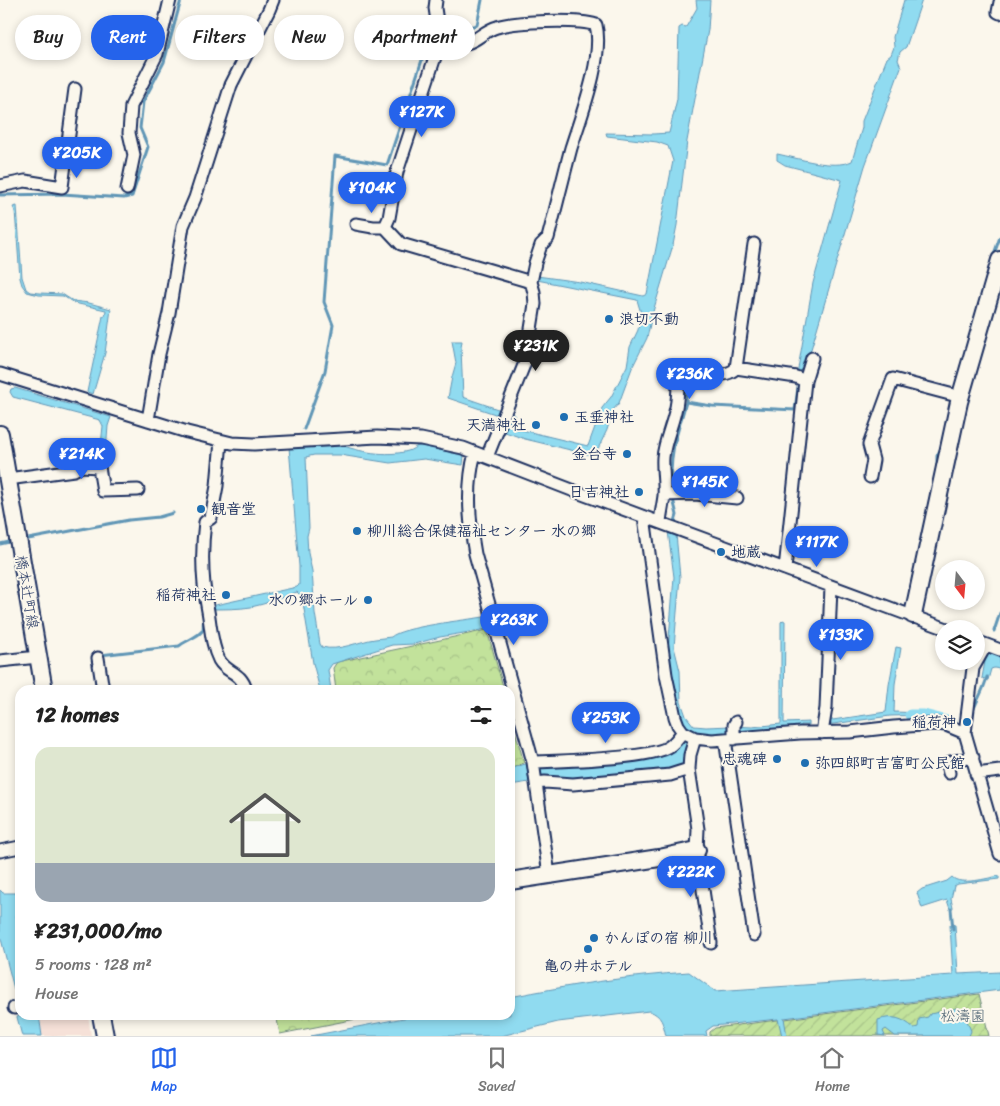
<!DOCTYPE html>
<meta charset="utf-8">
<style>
:root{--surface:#fff;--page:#f2f2f2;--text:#222;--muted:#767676;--line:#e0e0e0;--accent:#2563eb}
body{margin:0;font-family:Sriracha,"Klee One",sans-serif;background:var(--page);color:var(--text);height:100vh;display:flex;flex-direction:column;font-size:19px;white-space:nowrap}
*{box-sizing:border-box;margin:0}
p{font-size:16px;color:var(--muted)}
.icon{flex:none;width:28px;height:28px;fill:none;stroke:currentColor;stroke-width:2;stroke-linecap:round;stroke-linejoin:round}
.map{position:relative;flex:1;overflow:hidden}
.panel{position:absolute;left:15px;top:685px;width:500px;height:335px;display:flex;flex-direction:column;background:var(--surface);border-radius:15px;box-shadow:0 2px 8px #0003}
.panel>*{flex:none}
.top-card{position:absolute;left:15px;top:15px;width:500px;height:45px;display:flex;gap:10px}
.needle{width:32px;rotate:164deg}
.buttons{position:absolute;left:935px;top:560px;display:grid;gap:10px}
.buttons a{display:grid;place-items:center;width:50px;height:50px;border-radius:50%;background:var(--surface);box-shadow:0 2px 8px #0003;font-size:25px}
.price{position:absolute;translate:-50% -42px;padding:0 11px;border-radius:18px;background:var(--accent);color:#fff;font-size:16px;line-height:32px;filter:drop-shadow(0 1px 2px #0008)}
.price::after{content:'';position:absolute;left:50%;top:30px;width:15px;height:11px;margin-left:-8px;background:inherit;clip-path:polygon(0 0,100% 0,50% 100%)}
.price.selected{background:#222;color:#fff}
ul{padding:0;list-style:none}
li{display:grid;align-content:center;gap:10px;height:265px;padding:0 20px}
li span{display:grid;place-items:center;height:155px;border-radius:15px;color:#555}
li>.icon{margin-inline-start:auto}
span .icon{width:90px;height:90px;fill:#fffc;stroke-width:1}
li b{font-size:21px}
h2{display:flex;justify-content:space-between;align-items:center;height:60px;padding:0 20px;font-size:21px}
.pill{padding:0 18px;border-radius:22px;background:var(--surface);box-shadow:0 2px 8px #0003;font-size:18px;line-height:45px}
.pill.selected{background:var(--accent);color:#fff}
.tabs{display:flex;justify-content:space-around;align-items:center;height:70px;border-top:1px solid var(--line);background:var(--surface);font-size:14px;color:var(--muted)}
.tabs a{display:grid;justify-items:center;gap:2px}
.tabs .selected{color:var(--accent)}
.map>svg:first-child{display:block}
.built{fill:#f6e1d8}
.park{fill:url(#park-crowns);stroke:#6e887c}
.garden{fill:url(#garden-furrows);stroke:#6e887c}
.water{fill:#90dbf0;stroke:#6196b6}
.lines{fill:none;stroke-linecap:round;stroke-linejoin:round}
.stream{stroke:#6196b6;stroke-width:3}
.canal{stroke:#90dbf0;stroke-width:11}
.street-casing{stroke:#1b2f5e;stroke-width:15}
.secondary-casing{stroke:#1b2f5e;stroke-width:20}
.street{stroke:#fbf7ec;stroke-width:11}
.secondary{stroke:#fbf7ec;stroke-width:16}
.poi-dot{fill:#1f6fb2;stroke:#fbf7ec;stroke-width:2}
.labels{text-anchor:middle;stroke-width:4;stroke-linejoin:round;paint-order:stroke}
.poi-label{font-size:15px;font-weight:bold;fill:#1b2f5e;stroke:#fbf7ec;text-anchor:start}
.street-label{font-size:15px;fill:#1b2f5e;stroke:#fbf7ec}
.park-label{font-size:15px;fill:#455c6d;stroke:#fbf7ec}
</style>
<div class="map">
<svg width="1000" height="1036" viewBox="0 0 1000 1036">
<defs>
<pattern id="park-crowns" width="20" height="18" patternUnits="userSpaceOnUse" patternTransform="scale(1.25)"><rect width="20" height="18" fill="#c2e29b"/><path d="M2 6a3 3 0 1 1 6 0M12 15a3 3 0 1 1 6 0" fill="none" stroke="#a6c288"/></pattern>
<pattern id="garden-furrows" width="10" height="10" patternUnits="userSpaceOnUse" patternTransform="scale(1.25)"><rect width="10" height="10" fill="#c2e29b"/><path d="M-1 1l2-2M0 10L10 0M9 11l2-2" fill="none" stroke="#a6c288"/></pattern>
</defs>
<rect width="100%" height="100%" fill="#fbf7ec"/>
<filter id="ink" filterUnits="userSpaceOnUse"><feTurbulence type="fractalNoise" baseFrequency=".02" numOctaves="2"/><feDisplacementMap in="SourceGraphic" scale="10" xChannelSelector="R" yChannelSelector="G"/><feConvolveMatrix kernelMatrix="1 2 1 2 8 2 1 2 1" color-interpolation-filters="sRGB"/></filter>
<g filter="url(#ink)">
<path class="built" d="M40 1015H88L91 1036H42Z"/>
<path class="park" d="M487 630 504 690H336L333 668 337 662Z
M510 713 524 763 510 769Z
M276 1015H376L280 1034Z"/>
<path class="garden" d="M979 994 989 1036H710V1032L715 1028Z"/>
<path class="water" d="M696 0H710L708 30 687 141 677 225 673 245 652 315 647 338 632 368 619 403 613 410 607 430 597 451 591 455 525 439 505 432 496 448 505 420 498 415 448 398 452 377 456 363 452 341H462L461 348 463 397 515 415 513 426 518 429 588 446 602 408 611 397 627 366 630 347 638 330 641 313 637 300 537 280V276L580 282 643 296 647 294 673 161 668 146 657 142 607 136 606 133 653 134 669 133 677 99 679 28 682 26 686 27 697 8Z
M904 0H922L906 47 900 52 898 60 901 67 865 166 804 373 797 374 813 283 842 180 785 165 777 160V154C798 158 833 170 852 161L862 128V121L887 58 891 55 894 47 893 37Z
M17 206 22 277 26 289 30 292 40 293 62 294 73 301 89 303 111 309 105 353 93 394 87 392 103 316H105L106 310 74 303 63 296 39 295 27 292 22 285 20 278 15 211 13 207Z
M15 388 111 417 108 426 106 452 104 456 100 455 103 426 100 420 13 397 10 392 11 389Z
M339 444C358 452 387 457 408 451 412 450 415 447 418 446 423 445 458 454 464 456L463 465 424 459 390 463 340 455H314L306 457 309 528 307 536 308 553 312 571 315 613 320 644 322 647C338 652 359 641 375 639 380 638 386 638 391 637 401 627 466 620 484 617L487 629 440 637 414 644 392 645 332 664 328 670 331 690H320L313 663 302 597 297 592C282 597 267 604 251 607 239 609 225 609 212 609L211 606 297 587 299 585V566L289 447Z
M668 531 676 534 680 577 674 647 680 671 681 702 686 716 694 726 706 727 731 726 752 727 781 724V622L783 620 785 621 784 723 809 722V725H801V729L742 734 696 735 683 725 673 693 668 651 674 577Z
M896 647 901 648 895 684 894 712 923 713 924 715 890 716 826 725V721L886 712 889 685Z
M987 650 994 652 1000 658V669L994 668 991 669 988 680 982 678Z
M682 737H689L686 765 681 769 602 778 548 779 510 785V769L525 764 634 757Z
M999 876V879L958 884 954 886 951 899 953 908 950 909 947 900 922 908 917 893 922 889 947 881 952 877C960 886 988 878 999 876Z
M0 890 3 893H20V907L18 908 16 914 20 956V995L19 988 14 989 0 935Z
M950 925H955L958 974 1000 972V990L784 1018 787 1036H782L778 1019 713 1026 706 1031 707 1036H666C663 1024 662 1015 649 1011L558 1022 501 1036H311L419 1015H510V997C570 985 629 976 689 972L715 991 953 975Z
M958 1008 963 1010 971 1031 969 1036H895L886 1029 883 1031 885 1036 878 1035V1020C893 1015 902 1018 914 1028L918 1027 919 1019 928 1017 930 1014Z
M24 1015H39L42 1036H22L17 1017Z"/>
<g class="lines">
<path class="stream" d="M441 34 477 25 482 0
M0 195 62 194 124 198 132 196 148 147 140 128 143 102 164 62 181 0
M993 257 1000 237
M968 343 979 304
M686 402 712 406 795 410 799 380
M304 429 325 371 333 325 324 302 335 156 387 165 430 36 435 35
M937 466V456L942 446
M674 525 677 515 670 487 672 458 674 444 686 402 687 376
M23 540 129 520 159 517 173 513
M0 544 14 541
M994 631 1000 613
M100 655 179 646C185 641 202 635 203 629 204 624 202 622 205 617
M972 714C976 701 984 690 987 677
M951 909 953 929"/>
<path class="canal" d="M910 715H924L951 722"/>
<g class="street-casing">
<path id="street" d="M1000 2 998 12 1000 13
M440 42C448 42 458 45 467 43 478 40 485 30 497 27 516 21 577 19 596 25 604 57 581 116 571 148 563 178 556 208 548 238L541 245 535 263 531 282 534 292 535 304 526 360 487 457
M0 186 25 181 62 187 75 89
M127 189 134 155 129 133 131 106 157 54 170 0
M356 224 373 227H385
M385 227 389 218 397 172 440 42 435 8 436 0
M385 227 401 244 531 282
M736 368 754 244
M0 374 187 432 232 443 254 444 377 437 421 439 463 448 577 492 947 629
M148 420 159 354 169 313 183 226 195 198 231 85 269 10 273 0
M221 441 217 486 211 518 205 522C201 552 202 581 208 611 211 627 211 644 219 660 227 674 241 671 246 690
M475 453C466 486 469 521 475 554L533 762 549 875
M870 477 873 460 869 445 893 379 961 397
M8 479 74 470 81 466 99 467 103 491 138 490
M664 495 695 494 737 498
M644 517 666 675 675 717 678 725 683 732 695 738 712 740 800 733 850 732 894 727 936 724 946 725 965 733
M660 522C661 513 663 504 664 496 665 483 662 470 663 457 665 438 675 420 677 401 678 393 677 376 685 372 696 366 722 383 736 368L796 377 805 381
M785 569 805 381 812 358
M976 641 1000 650
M986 645 973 668 965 733 1000 854
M98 658 103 690
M0 661 38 657
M822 733 826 708 831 587
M695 738 690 755 689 769 698 829 697 850 711 943
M725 739 754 935
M734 739V725L736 722
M533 762C557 761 654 759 670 746 675 743 679 736 683 732
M949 773 947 765 950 762 973 757
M976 774 1000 771
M536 783 545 782 573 784 670 775 689 769
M0 851 20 847
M14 1008 20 1007"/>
</g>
<g class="secondary-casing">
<path id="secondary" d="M0 434 44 690
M913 615 959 402 1000 260
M510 881 659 858 697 850
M101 1015 105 1036"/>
</g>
<use href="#street" class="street"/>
<use href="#secondary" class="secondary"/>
</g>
</g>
<g class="poi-dot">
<circle cx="609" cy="319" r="5"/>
<circle cx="564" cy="417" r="5"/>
<circle cx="536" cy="425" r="5"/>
<circle cx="627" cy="454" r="5"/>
<circle cx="639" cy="492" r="5"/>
<circle cx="201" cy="509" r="5"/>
<circle cx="357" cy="531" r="5"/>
<circle cx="721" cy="552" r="5"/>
<circle cx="226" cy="595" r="5"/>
<circle cx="368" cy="600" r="5"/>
<circle cx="967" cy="722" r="5"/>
<circle cx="777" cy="759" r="5"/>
<circle cx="805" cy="763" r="5"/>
<circle cx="594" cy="938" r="5"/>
<circle cx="588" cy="949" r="5"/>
</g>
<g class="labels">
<g class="poi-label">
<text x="619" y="324">浪切不動</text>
<text x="574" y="422">玉垂神社</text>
<text x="526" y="430" text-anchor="end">天満神社</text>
<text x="617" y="459" text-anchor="end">金台寺</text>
<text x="629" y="497" text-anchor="end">日吉神社</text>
<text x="211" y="514">観音堂</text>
<text x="367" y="536">柳川総合保健福祉センター 水の郷</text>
<text x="731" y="557">地蔵</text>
<text x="216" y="600" text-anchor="end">稲荷神社</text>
<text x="358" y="605" text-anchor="end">水の郷ホール</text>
<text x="957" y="727" text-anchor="end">稲荷神</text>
<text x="767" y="764" text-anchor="end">忠魂碑</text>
<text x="815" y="768">弥四郎町吉富町公民館</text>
<text x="604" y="943">かんぽの宿 柳川</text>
<text x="588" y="971" text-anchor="middle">亀の井ホテル</text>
</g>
<g class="street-label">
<text transform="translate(27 592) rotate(80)" y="5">橋本辻町線</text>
</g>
<g class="park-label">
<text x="963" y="1021">松濤園</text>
</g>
</g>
</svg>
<div class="buttons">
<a><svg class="needle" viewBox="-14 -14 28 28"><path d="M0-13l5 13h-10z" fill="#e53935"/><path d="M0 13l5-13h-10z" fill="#767676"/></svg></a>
<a><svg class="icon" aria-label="layers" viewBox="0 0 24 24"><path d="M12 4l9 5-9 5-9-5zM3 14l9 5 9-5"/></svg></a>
</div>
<b class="price" style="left:422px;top:138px">¥127K</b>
<b class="price" style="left:77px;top:179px">¥205K</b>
<b class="price" style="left:372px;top:214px">¥104K</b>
<b class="price selected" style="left:536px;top:372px">¥231K</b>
<b class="price" style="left:690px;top:400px">¥236K</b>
<b class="price" style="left:82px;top:480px">¥214K</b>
<b class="price" style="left:705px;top:508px">¥145K</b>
<b class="price" style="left:817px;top:568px">¥117K</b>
<b class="price" style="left:514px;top:646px">¥263K</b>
<b class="price" style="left:841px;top:661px">¥133K</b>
<b class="price" style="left:606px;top:744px">¥253K</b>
<b class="price" style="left:691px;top:898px">¥222K</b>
<div class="top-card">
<a class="pill">Buy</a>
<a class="pill selected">Rent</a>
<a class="pill">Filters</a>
<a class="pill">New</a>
<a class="pill">Apartment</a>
</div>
<section class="panel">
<h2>12 homes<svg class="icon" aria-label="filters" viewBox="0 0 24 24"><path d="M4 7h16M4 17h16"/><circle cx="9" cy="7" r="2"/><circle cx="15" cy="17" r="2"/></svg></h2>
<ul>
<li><span style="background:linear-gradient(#dfe7d0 75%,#9aa5b1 0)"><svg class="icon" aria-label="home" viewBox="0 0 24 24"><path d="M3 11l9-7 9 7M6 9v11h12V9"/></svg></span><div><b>¥231,000/mo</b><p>5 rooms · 128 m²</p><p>House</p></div></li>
</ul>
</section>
</div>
<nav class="tabs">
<a class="selected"><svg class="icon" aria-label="map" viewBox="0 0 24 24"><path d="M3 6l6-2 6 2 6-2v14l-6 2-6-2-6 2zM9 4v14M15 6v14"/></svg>Map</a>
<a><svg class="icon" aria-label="saved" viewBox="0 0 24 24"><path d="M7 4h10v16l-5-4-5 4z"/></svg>Saved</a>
<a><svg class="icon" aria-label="home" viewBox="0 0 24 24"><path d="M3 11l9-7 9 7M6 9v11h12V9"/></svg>Home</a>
</nav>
